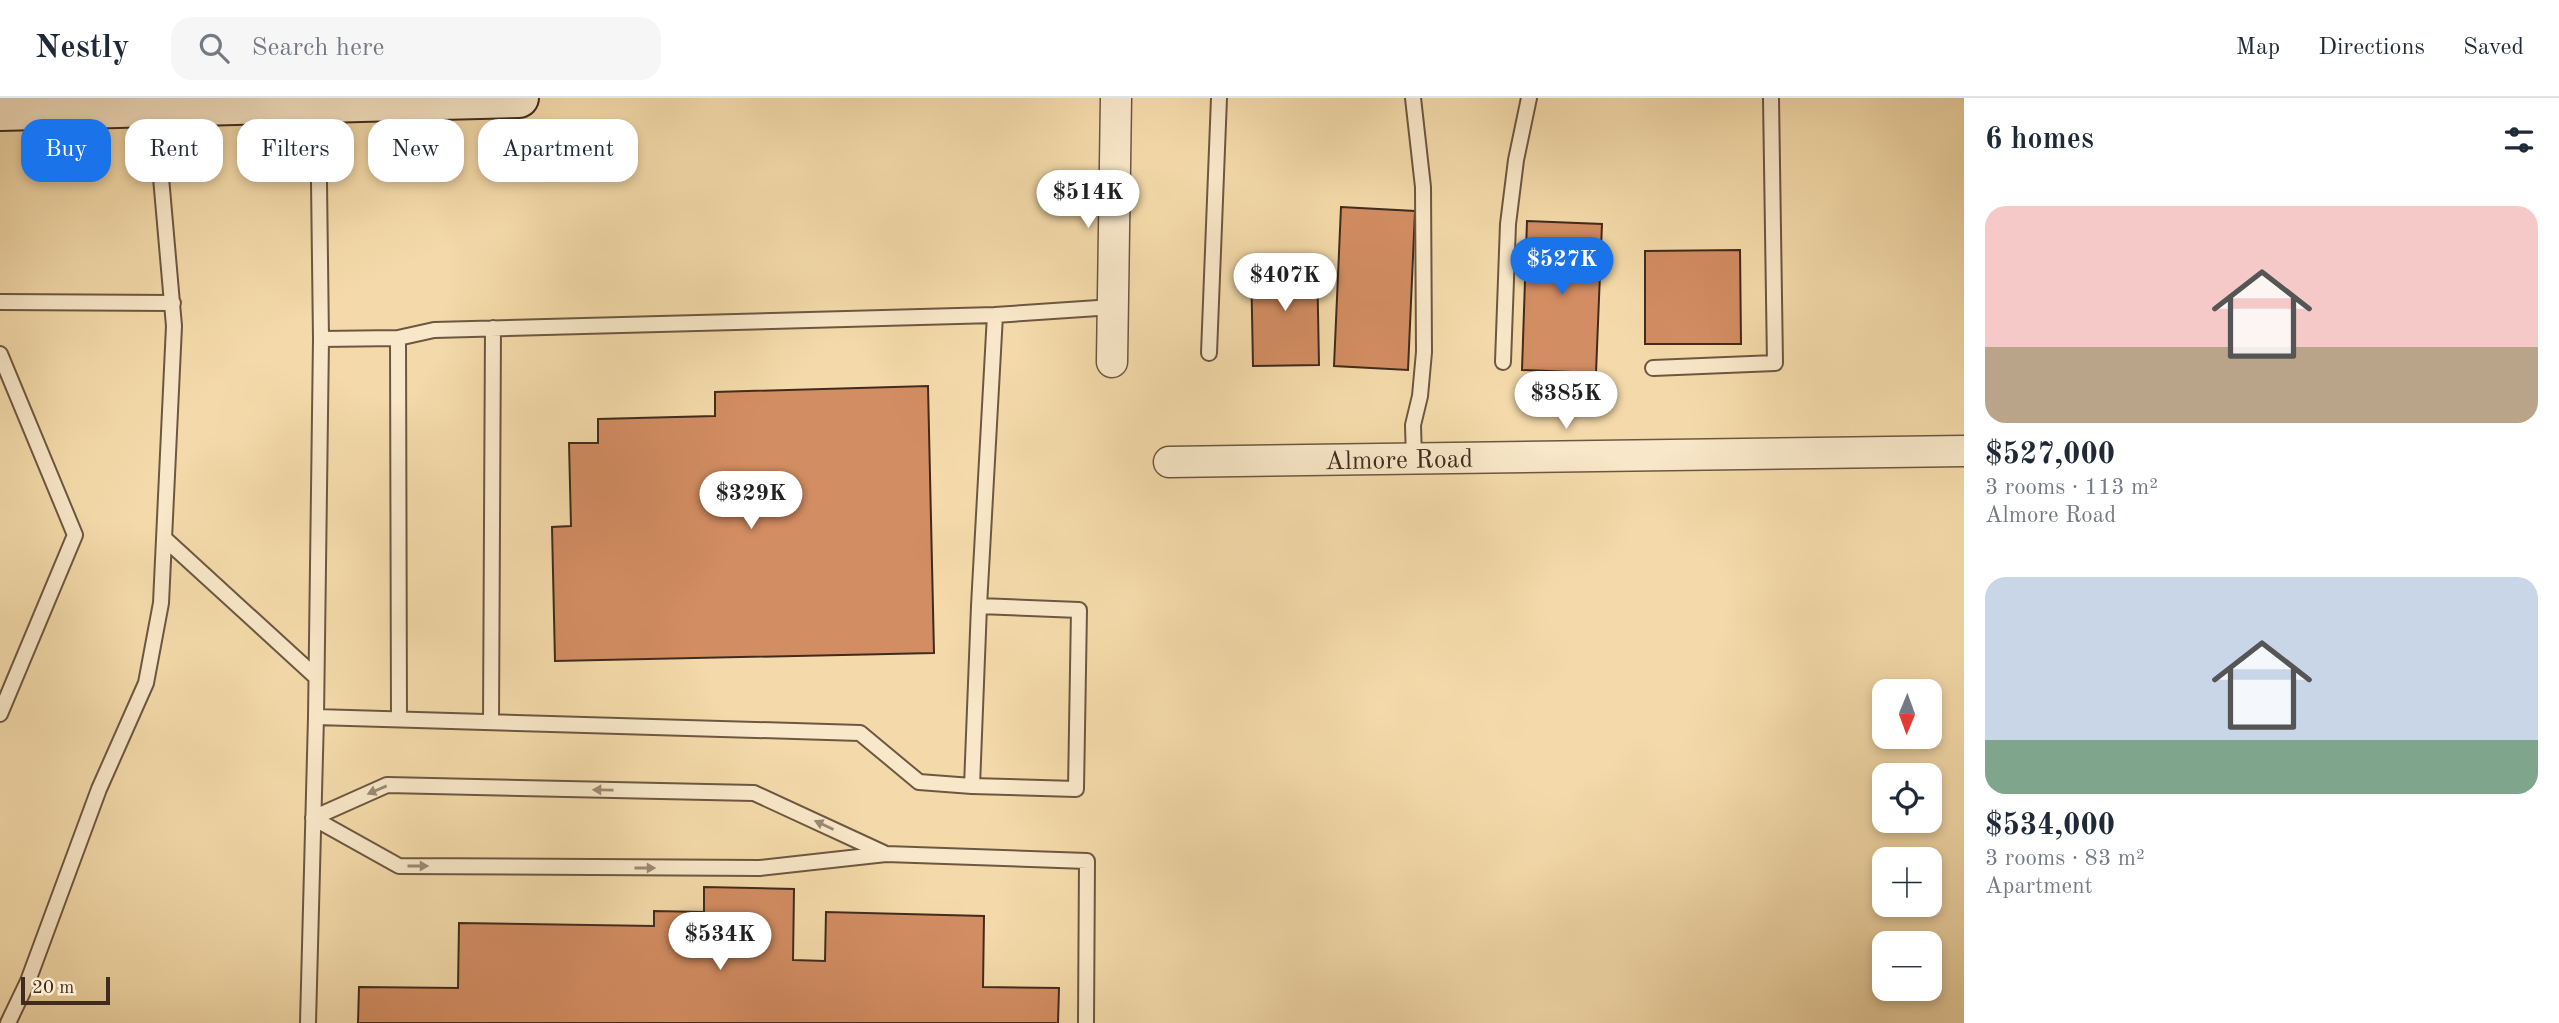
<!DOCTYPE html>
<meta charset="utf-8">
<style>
:root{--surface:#fff;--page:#f6f6f7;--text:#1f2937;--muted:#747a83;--line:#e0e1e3;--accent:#1a73e8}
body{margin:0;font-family:"Old Standard TT",serif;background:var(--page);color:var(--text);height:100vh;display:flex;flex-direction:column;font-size:26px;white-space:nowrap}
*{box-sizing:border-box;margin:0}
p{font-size:23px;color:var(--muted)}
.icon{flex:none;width:38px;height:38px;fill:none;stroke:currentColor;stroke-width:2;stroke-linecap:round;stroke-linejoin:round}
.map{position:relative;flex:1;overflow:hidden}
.details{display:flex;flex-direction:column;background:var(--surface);width:595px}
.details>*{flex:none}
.top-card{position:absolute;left:21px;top:21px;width:665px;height:63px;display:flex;gap:14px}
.needle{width:46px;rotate:181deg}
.tools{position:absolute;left:1872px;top:581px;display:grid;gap:14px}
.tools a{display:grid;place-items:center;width:70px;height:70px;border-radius:14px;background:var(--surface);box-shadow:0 4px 10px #0003;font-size:35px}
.scale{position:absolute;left:21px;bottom:18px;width:89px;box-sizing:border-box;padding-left:7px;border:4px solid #402b1e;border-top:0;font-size:19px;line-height:24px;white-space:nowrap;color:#402b1e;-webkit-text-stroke:5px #f8e7c8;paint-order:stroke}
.price{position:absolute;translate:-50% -60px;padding:0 16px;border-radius:24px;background:#fff;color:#222;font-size:23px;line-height:46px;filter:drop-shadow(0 2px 4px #0008)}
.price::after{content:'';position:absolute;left:50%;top:42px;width:21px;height:16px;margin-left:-10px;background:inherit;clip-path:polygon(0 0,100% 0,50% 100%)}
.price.current{background:var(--accent);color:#fff}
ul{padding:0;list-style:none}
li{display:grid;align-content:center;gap:14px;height:371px;padding:0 21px}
li span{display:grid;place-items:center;height:217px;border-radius:21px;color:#555}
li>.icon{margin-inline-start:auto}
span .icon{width:126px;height:126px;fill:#fffc;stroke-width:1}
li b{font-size:30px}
h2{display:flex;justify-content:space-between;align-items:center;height:84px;padding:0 21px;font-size:30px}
.chip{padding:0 24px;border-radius:21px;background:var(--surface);box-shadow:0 4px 10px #0003;font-size:24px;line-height:63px}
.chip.current{background:var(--accent);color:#fff}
header{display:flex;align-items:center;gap:42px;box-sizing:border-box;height:98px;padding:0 35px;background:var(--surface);border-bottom:2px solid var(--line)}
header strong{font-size:33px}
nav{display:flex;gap:38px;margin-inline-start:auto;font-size:24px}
.search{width:490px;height:63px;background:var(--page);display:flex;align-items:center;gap:18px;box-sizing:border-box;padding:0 24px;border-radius:21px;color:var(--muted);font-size:26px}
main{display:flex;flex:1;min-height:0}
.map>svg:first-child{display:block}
.building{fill:#d38d62;stroke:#402b1e;stroke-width:2}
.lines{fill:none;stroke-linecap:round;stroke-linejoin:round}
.lane-casing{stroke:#6d5741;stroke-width:18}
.street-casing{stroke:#6d5741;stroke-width:33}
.secondary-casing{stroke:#402b1e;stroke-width:42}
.lane{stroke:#f8e7c8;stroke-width:14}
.street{stroke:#f8e7c8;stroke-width:30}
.secondary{stroke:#f8e7c8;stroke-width:38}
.oneway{fill:#9c8973}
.labels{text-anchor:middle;stroke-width:6;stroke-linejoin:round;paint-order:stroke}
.street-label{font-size:26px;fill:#402b1e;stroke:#f8e7c8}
</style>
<header>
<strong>Nestly</strong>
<div class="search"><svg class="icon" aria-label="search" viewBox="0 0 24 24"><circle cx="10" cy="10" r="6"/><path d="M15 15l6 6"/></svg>Search here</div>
<nav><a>Map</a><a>Directions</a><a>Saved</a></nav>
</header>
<main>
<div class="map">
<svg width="1964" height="925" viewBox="0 0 1964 925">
<rect width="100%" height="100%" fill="#f4daaa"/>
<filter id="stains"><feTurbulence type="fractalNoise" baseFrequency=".00286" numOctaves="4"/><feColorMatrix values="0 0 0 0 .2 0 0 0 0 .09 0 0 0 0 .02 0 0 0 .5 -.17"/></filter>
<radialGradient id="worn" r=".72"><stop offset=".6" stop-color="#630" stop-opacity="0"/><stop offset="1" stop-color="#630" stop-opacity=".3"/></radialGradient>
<path class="building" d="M1341 109 1415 113 1408 272 1334 268Z
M1527 123 1602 126 1596 275 1522 272Z
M1740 152 1741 246H1645V153Z
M1317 161 1319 267 1253 268 1251 163Z
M928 288 934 555 555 563 552 429 571 428 569 345H598V321L715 318V294Z
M704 789 794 791 793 862 825 863 826 814 984 818 983 889 1059 890 1058 925H358L359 889 458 890 459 825 654 828V813L704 814Z"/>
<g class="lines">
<g class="lane-casing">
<path id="lane" d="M1413 0 1423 89 1424 254 1420 298 1413 327 1414 361
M318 5 321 241 316 619 860 635 919 684 972 688 1076 691 1079 512 979 508 995 217 1113 209
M0 204 173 205
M398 240 399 621
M321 241 398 240 434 232 995 217
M1209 255 1219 0
M0 256 75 437 0 616
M1503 264 1508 126 1516 62 1529 0
M1653 270 1775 265 1771 0
M164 440 316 579
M491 624 493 230
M972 688 979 508
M313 720 399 768 760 770 886 756 1087 763 1086 925
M313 720 387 687 754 695 884 755
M8 925 28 883 99 691 146 585 161 505 174 228 155 11
M308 925 316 619"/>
</g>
<g class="street-casing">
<path id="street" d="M1112 264 1116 0
M1169 364 1964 353"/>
</g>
<g class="secondary-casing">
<path id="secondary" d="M0 13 519 0"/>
</g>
<use href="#lane" class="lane"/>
<use href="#street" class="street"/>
<use href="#secondary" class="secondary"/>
</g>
<defs><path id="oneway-solid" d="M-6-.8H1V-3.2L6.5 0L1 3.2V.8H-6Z" transform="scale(1.75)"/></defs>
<g class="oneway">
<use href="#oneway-solid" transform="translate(377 692) rotate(157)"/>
<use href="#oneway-solid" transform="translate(603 692) rotate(-179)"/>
<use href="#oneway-solid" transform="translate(824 727) rotate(-155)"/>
<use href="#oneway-solid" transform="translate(418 768)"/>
<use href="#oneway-solid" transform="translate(645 770)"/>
</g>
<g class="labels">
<g class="street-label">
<text transform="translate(1399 361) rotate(-1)" y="9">Almore Road</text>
</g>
</g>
<rect width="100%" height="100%" filter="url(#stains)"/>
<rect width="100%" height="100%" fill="url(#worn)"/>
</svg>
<div class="tools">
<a><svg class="needle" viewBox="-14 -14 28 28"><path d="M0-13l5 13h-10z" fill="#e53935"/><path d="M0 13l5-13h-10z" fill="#747a83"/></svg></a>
<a><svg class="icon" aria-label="locate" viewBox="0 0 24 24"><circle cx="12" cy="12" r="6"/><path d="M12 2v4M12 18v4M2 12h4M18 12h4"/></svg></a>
<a>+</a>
<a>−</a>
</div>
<div class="scale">20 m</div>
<b class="price" style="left:1088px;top:132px">$514K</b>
<b class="price current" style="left:1562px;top:199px">$527K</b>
<b class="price" style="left:1285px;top:215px">$407K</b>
<b class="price" style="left:1566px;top:333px">$385K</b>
<b class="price" style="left:751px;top:433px">$329K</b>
<b class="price" style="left:720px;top:874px">$534K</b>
<div class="top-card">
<a class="chip current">Buy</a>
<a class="chip">Rent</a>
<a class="chip">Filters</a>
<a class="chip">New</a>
<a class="chip">Apartment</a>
</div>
</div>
<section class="details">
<h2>6 homes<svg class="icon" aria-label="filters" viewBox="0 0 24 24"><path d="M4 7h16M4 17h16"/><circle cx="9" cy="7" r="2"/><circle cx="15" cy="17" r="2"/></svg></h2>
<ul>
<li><span style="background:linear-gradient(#f6c9c9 65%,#b9a48a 0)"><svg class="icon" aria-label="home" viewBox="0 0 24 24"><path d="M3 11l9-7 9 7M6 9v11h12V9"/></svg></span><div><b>$527,000</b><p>3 rooms · 113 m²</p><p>Almore Road</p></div></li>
<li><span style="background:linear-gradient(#c9d6e8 75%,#7fa58c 0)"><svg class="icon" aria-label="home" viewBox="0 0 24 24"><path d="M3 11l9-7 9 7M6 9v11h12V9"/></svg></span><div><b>$534,000</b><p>3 rooms · 83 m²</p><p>Apartment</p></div></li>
</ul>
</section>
</main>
